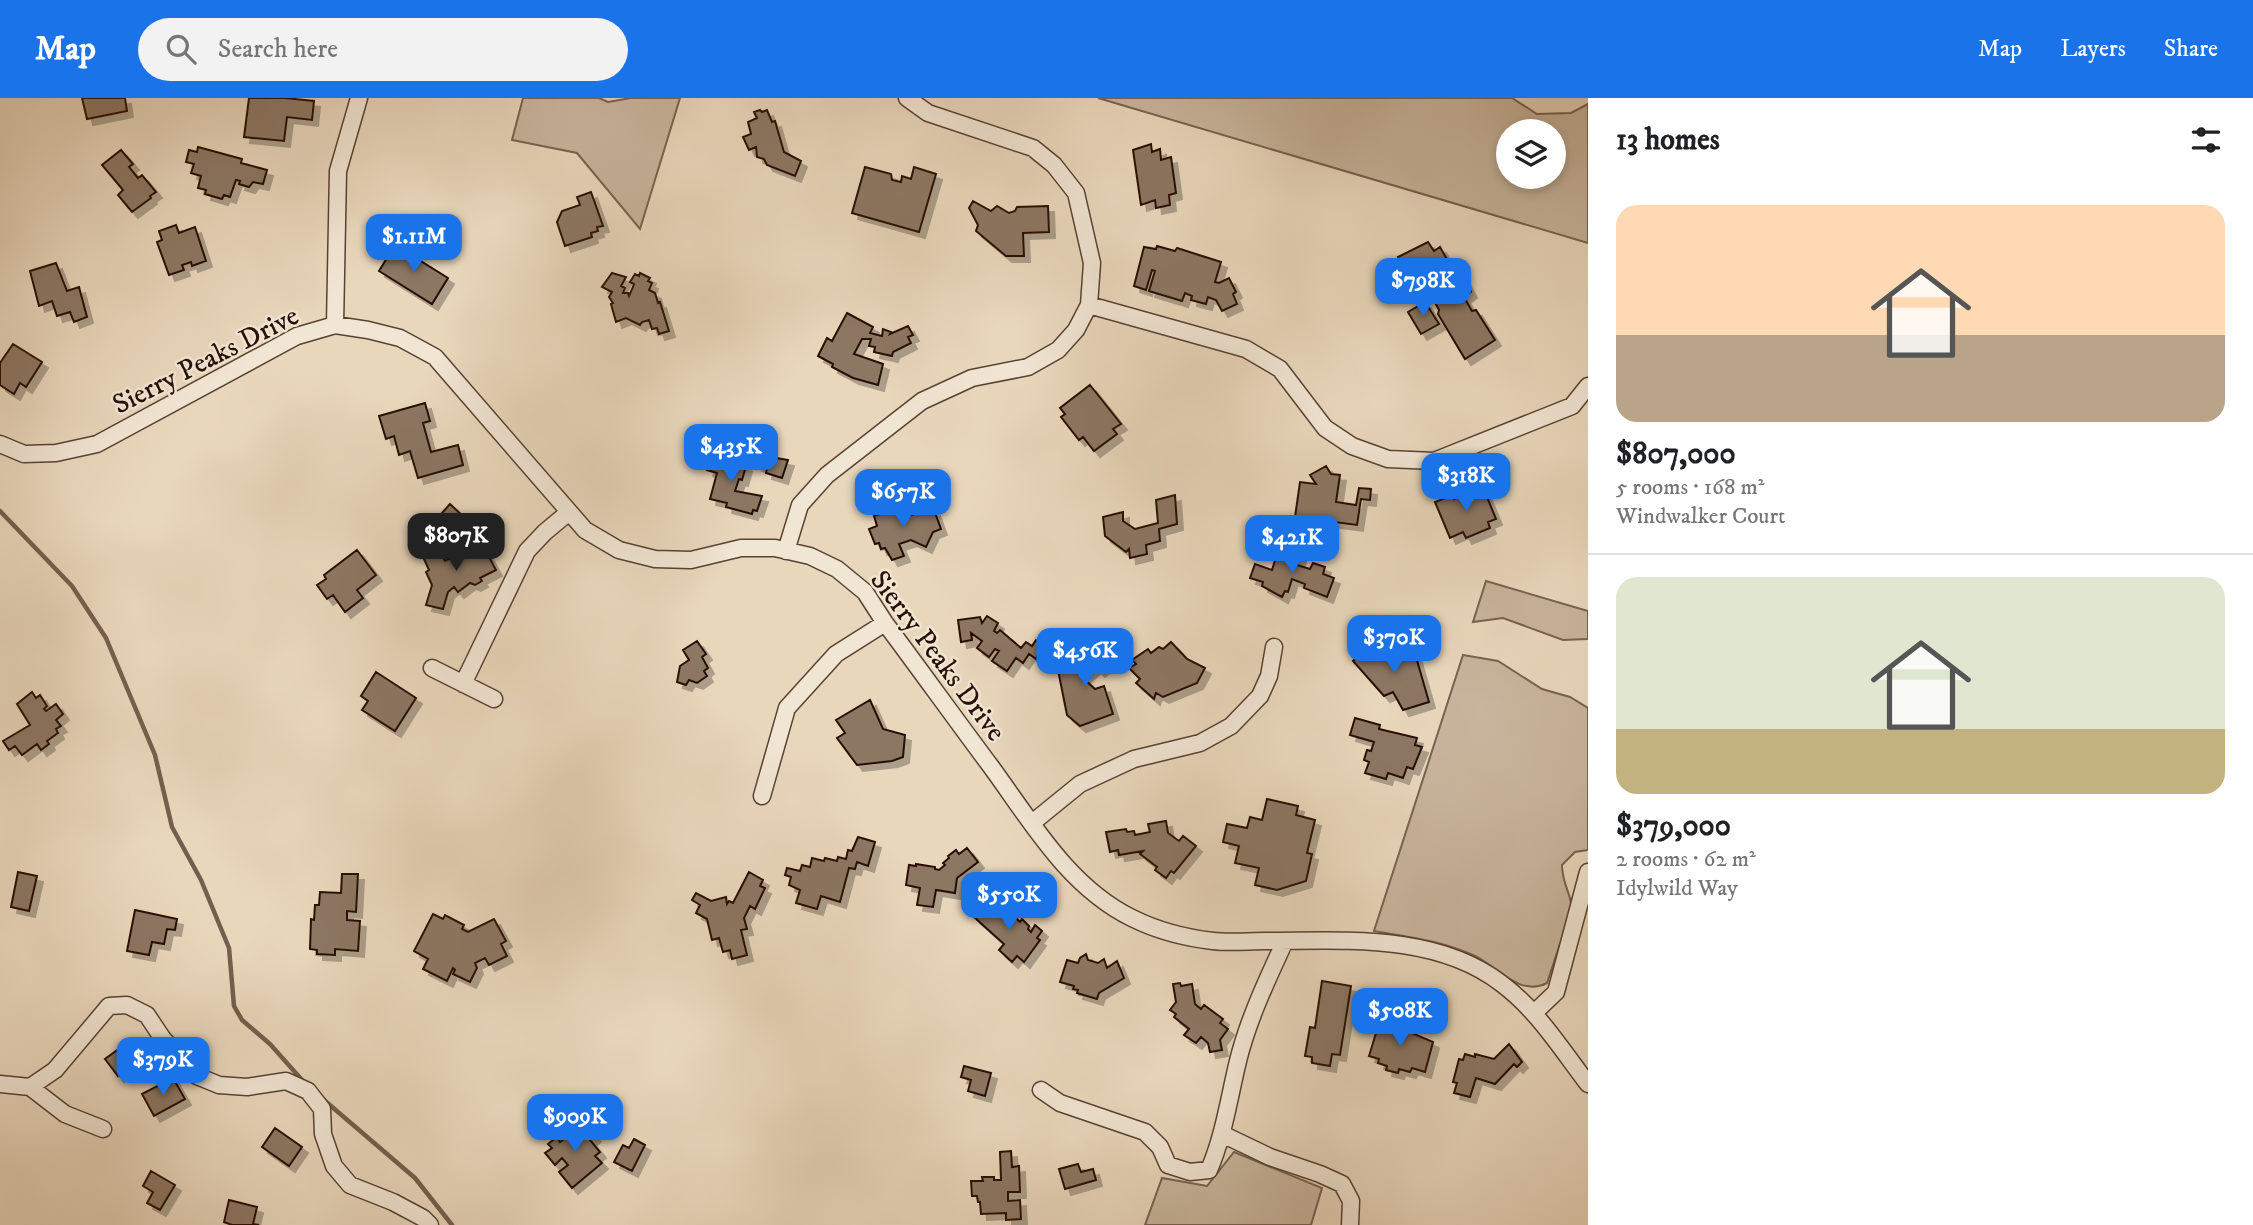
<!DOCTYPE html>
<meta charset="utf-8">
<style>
:root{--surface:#fff;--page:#f2f2f2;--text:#202124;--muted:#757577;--line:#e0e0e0;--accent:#1a73e8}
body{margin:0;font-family:"IM FELL DW Pica",serif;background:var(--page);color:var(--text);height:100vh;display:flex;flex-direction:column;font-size:26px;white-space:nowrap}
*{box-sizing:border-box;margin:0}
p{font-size:23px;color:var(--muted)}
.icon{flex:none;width:38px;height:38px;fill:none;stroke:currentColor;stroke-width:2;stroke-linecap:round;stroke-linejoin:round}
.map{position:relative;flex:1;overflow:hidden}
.details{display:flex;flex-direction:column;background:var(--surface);width:665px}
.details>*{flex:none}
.fabs{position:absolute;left:1496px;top:21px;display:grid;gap:14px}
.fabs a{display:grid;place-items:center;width:70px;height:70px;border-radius:50%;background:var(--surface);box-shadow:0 4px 10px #0003;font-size:35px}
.price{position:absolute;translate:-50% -60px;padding:0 16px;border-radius:14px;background:var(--accent);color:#fff;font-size:23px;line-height:46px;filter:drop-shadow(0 2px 4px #0008)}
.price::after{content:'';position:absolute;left:50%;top:42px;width:21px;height:16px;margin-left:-10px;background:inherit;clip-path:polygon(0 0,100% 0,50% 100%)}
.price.active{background:#222;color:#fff}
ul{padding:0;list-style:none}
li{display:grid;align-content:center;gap:14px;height:371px;padding:0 28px}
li+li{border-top:2px solid var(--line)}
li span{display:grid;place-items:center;height:217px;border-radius:21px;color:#555}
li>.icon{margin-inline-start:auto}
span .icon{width:126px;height:126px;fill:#fffc;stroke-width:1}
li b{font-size:30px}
h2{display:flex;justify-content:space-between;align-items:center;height:84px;padding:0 28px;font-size:30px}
header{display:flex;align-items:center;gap:42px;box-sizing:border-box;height:98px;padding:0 35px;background:var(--accent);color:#fff}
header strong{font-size:33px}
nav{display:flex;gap:38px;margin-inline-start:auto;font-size:24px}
.search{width:490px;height:63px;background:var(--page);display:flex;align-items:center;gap:18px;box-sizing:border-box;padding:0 24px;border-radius:38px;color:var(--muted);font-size:26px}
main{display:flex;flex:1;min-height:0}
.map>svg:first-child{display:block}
.green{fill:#c8b59d;stroke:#786251;stroke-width:2;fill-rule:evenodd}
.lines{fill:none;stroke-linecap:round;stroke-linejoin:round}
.stream{stroke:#745f4e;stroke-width:4.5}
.building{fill:#8c7764;stroke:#281005;stroke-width:2;filter:url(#shadow)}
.minor-casing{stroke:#584233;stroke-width:19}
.minor{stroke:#f1e5d3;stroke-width:16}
.labels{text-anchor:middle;stroke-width:5;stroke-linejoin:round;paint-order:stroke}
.street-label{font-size:28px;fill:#281005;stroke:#f1e5d3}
</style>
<header>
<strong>Map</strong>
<div class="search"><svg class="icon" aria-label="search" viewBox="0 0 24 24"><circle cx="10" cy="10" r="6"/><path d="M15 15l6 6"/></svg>Search here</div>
<nav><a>Map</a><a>Layers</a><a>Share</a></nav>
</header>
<main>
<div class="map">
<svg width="1588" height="1127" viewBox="0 0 1588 1127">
<defs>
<filter id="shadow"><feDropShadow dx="6" dy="6" stdDeviation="0" flood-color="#0004"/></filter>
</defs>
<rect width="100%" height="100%" fill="#e9d7bc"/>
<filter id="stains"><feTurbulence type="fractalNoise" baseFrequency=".00286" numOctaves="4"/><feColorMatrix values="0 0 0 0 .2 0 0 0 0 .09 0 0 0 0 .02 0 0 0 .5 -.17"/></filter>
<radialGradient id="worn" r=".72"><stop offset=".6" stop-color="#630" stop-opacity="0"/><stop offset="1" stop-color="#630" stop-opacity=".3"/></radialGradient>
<path class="green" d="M523 0H599L608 4 631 0H680L640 131 577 55 512 42Z
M1098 0H1512L1537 16 1571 15 1588 6V145ZM1508 33H1554V79H1508Z
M1486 483 1588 513V541L1563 542 1503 520 1473 524Z
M1463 557 1498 563 1542 591 1570 599 1588 610V752L1575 754 1562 767C1562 785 1570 793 1572 810L1547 885C1520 899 1499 870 1475 858 1443 843 1409 839 1374 833Z
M1234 1054 1322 1090 1311 1127H1145L1162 1080 1207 1088Z"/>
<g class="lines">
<path class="stream" d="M0 413 72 488 106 540 155 657 172 729 201 782 229 850 234 908 242 922 270 946 302 982
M324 1002 415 1080 452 1127"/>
</g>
<path class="building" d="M82 0H125L127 13 87 21Z
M249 0H285L314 3 312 22 287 19 284 43 244 39Z
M760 12 762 14 767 12 772 24 775 23 784 54 801 63 795 78 767 67 764 61 757 59 756 49 749 52 743 39 751 36 748 24 757 20 754 14Z
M1151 46 1152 54 1160 51 1161 62 1171 59 1176 95 1169 97 1170 107 1156 110 1155 102 1141 107 1133 52Z
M198 49 242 61 241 65 267 72 263 86 253 84 249 89 239 86 240 83 236 82 230 99 224 97 222 101 205 96 206 92 198 90 201 78 191 75 194 66 186 64 189 52 197 54Z
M121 52 133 66 129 69 138 80 142 77 156 94 150 98 151 100 132 114 118 97 123 92 102 67Z
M865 69 891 76 892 82 901 84 902 78 911 81 914 69 936 76 919 134 852 115Z
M591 94 603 128 597 129 598 133 591 135 592 139 565 148 557 124 562 113 580 107 577 99Z
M973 103 991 113 997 108 1009 115 1015 113 1017 109 1048 108 1049 134 1023 135 1024 158H1006L976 133 978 127 969 110Z
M176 127 179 135 195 129 206 163 192 168 191 164 182 167 184 172 169 177 157 144 162 142 159 133Z
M1428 144 1434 153 1440 149 1453 172 1458 170 1471 194 1464 199 1472 213 1476 212 1495 242 1465 261 1438 216 1439 212 1426 188 1422 190 1413 173 1406 176 1398 159Z
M395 147 448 180 432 206 379 173Z
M1157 148 1175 153 1177 150 1221 164 1215 184 1219 185 1229 180 1236 194 1233 196 1237 206 1222 213 1216 202 1208 199 1206 206 1191 202 1192 198 1185 195 1182 203 1149 193 1155 173 1152 172 1146 192 1134 188 1144 149 1156 151Z
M56 165 67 193 79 189 87 219 74 224 70 214 57 218 52 203 39 208 30 173Z
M612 175 626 179 621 188 625 190 623 195H628L629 198 633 189 634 186 630 184 635 176 639 178 640 175 650 180 648 183 652 185 649 192 655 195 658 205 660 204 669 233 659 236 657 230 652 231 649 222 642 224 640 227 626 220 616 224 611 206 613 205 609 199 612 194 602 189Z
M1425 204 1439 226 1421 236 1408 214Z
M847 215 873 229 870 235 882 238 883 231 891 234 890 236 908 228 913 237 908 239 911 245 893 254 892 258 874 254 875 249 869 248 871 241H862L854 256 883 266 878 287 853 280 832 269 833 266 818 258 827 240 832 243Z
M13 246 42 264 26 289 20 285 14 296 0 287V265Z
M1090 287 1121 326 1113 331 1117 336 1094 353 1083 339 1079 342 1061 319 1065 316 1060 310Z
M425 305 430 323 423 325 431 354 458 347 463 367 418 380 410 353 399 357 394 338 386 341 379 318Z
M715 351 721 353 719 358 741 362 739 366 746 368 742 382 739 381 735 393 762 398 757 413 753 412 752 416 726 409 727 405 710 401 717 375 707 372Z
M759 357 788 362 782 380 766 375 767 370 756 367Z
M1326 368 1331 376 1340 377 1336 404 1356 407 1359 390 1371 391 1370 402 1361 401 1357 427 1295 419 1300 384 1316 386 1310 377Z
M1474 388 1476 392 1483 389 1496 421 1488 424 1490 430 1466 440 1463 434 1450 440 1435 404 1453 397 1454 401 1463 397 1461 394Z
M1175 397 1177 426 1159 431 1160 443 1146 447 1147 456 1130 460 1129 451 1126 454 1105 438 1103 419 1123 414V423L1135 431 1158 425 1156 402Z
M450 406 466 421 449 439 434 424Z
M890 406 892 412 903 408 905 414 912 417 924 412 925 415 934 412 941 431 933 434 926 449 911 442 899 446 904 458 892 462 885 450 881 451 879 445 875 446 869 431 877 428 874 418 883 415 881 410Z
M483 448 496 472 480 480 482 483 475 487 470 485 458 494 454 489 448 494 443 511 426 507 432 487 426 474 429 472 424 461 440 454 445 463 472 449 474 453Z
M1275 449 1300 458 1297 467 1310 471 1313 465 1325 469 1323 476 1334 480 1327 499 1304 490 1305 486 1292 481 1288 494 1285 493 1282 499 1262 488 1263 484 1250 480 1255 466 1272 472 1276 459 1272 457Z
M357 452 376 477 357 492 363 500 345 514 333 497 327 501 317 487 326 481 324 477Z
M987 518 998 525 994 533 997 535 1000 532 1021 550 1026 544 1032 548 1036 542 1044 547 1036 561 1029 556 1023 565 1016 560 1007 573 992 563 999 553 995 551 989 559 977 550 982 543 971 535 972 542 961 544 958 522 980 519 982 525Z
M697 543 706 556 702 559 708 570 704 573 707 578 697 585 689 582 686 587 677 584 680 568 689 562 683 552Z
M1171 544 1187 561 1205 570 1197 585 1163 599 1156 595 1154 601 1136 585 1140 581 1129 570 1136 566 1132 562 1148 551 1151 555 1159 549 1163 551Z
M1097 545 1110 564 1099 573 1095 569 1083 580 1095 591 1104 588 1113 616 1080 628 1067 617 1058 572 1067 571V566Z
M1368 545 1398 556 1414 552 1429 604 1403 612 1393 594 1384 598 1353 563Z
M376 574 416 600 395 633 362 612 368 603 361 598Z
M32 594 36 600 40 597 47 608 44 611 46 613 56 606 63 616 56 622 61 628 56 631 58 635 47 643 49 646 41 652 37 646 22 657 15 648 9 652 3 643 30 627 17 606Z
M870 602 883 631 905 637 903 659 892 663 857 667 837 640 845 635 836 622Z
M1355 620 1380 627 1379 631 1417 640 1415 647 1422 649 1413 671 1407 669 1403 680 1388 675 1386 681 1365 675 1369 664 1364 662 1367 652 1371 653 1374 644 1350 637Z
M1267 701 1298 708 1296 717 1315 722 1307 755 1312 756 1306 783 1277 792 1255 787 1259 770 1235 765 1239 748 1223 744 1227 726 1247 730 1250 719 1262 722Z
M1166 723 1168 735 1179 743 1183 738 1196 748 1174 775 1171 773 1166 780 1155 772 1157 769 1140 756 1143 753 1119 757 1118 752 1110 754 1106 734 1126 731 1127 734 1134 733 1135 737 1150 734 1148 726Z
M858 739 875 744 868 768 857 764 855 771 849 770 840 804 821 798 817 811 796 805 800 792 789 787 791 779 785 777 787 770 800 773 802 767 810 769 812 760 824 763 825 760 837 763 838 759 846 761 848 752 852 753Z
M967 750 978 764 957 780 955 795 936 792 933 809 917 807 920 790 906 787 909 767 916 768V766L935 769V771L939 772 945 767 943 765 949 760 948 758 956 752 959 756Z
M18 774 37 778 29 813 11 809Z
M749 774 763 782 760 788 765 790 755 811 750 808 744 820 747 831 741 832 747 857 732 861 730 852 723 854 719 840 712 842 707 821 696 815 700 807 692 802 696 795 711 803 726 799 727 806 729 803 733 805Z
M342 776H358L356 814 347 813V822L360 823 358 853 335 851V857L317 856V852L310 851 311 821 314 822 315 807H319L320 794 341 795Z
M984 804 992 810 995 806 1012 821 1014 818 1020 824 1022 821 1029 828 1028 831 1031 834 1035 827 1042 833 1037 840 1040 842 1024 864 1017 858 1012 864 999 852 1004 846 974 819Z
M135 812 177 821 175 832 167 831 164 846 152 844 149 857 127 853Z
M433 816 443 821 445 817 464 827 462 831 468 834 494 821 506 843 501 846 507 858 489 867 485 860 475 865 477 870 470 884 453 876 455 872 453 870 447 883 423 871 428 861 414 853Z
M1086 856 1088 862 1098 865 1104 861 1107 870 1117 863 1124 880 1099 895 1097 901 1077 895 1078 892 1073 891 1074 888 1060 884 1067 862 1078 865 1080 860Z
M1322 883 1351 888 1340 957 1332 956 1330 968 1312 965V959L1305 958 1310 929 1315 930Z
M1180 885 1181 888 1192 886 1195 906 1201 911 1204 907 1223 921 1220 925 1228 931 1220 942 1222 952 1210 954 1208 945 1201 939 1196 945 1184 937 1189 931 1174 919 1176 916 1170 912 1176 904 1173 886Z
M1380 922 1408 929 1407 933 1433 944 1425 974 1412 970 1410 974 1399 971 1398 975 1386 972 1387 968 1378 965 1379 961 1369 958Z
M127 945 140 962 118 978 105 961Z
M1509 946 1522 964 1517 969 1514 966 1495 986 1476 980 1470 999 1454 995 1457 985 1453 984 1459 961 1463 962 1465 956 1475 959V956L1494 961Z
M964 968 991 975 985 998 968 993 971 982 961 979Z
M173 980 185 1001 154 1018 142 996Z
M574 1027 579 1032 585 1027 595 1038 590 1042 600 1054 595 1058 602 1065 572 1090 559 1074 568 1067 562 1060 555 1067 545 1055 552 1050 548 1046 557 1039 560 1044 564 1041 561 1037Z
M275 1030 302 1049 289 1068 262 1049Z
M634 1041 645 1047 632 1073 614 1064 623 1047 629 1050Z
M1011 1053 1012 1069 1019 1068 1020 1094H1008V1103L1020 1102 1021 1121 1006 1122V1115L981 1116 980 1104H978L977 1098H972L971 1083H983L982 1079H994V1082H1001L1000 1054Z
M1078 1066 1081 1074 1093 1071 1096 1082 1065 1091 1059 1071Z
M151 1073 175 1087 160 1112 147 1105 153 1094 143 1088Z
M229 1102 257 1109 253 1126 259 1127H232L224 1124Z"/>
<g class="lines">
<g class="minor-casing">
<path id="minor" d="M1089 207 1246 251 1280 271 1325 330 1352 348 1388 361 1434 363 1572 308 1588 288
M335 227 338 73 359 0
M0 346 24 356 56 355 97 346 297 238 335 227 368 232 400 240 435 259 585 432 619 452 655 461 691 462 741 450H775L810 458 837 471 865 494 885 525C921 573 956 622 992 670 1032 725 1069 789 1132 820 1156 832 1187 840 1213 843 1230 845 1249 843 1266 843 1344 843 1436 835 1502 886 1537 912 1562 952 1588 986
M786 453 800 407 827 377 922 303 972 280 1028 269 1058 252 1076 232 1089 207 1092 165 1076 95 1054 67 1033 50 928 15 907 0
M432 570 494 601
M463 586 527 453 545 434 569 414
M762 698 787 610 836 556 885 525
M1032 725 1080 686 1134 661 1200 645 1231 628 1260 598 1269 578 1274 549
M1534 915 1556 894 1588 774
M0 986 30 989 65 1016 103 1031
M30 989 55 972 109 908 127 907 147 917 163 941 197 978 219 987 247 989 286 983 308 993 322 1011 323 1036 334 1068 350 1087 393 1104 423 1120 430 1127
M1041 992 1060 1005 1145 1034 1160 1049 1168 1067 1190 1074 1209 1072C1224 1037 1229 1000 1238 963 1248 922 1267 882 1285 843
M1222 1036 1270 1059 1320 1076 1342 1086 1351 1103 1350 1127"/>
</g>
<use href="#minor" class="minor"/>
</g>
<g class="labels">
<g class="street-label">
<text transform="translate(205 261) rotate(-27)" y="10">Sierry Peaks Drive</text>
<text transform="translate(939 557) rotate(53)" y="10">Sierry Peaks Drive</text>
</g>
</g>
<rect width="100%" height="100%" filter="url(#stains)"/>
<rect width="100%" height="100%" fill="url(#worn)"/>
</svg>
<div class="fabs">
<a><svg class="icon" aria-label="layers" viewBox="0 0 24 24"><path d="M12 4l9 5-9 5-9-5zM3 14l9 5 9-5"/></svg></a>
</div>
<b class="price" style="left:414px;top:176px">$1.11M</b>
<b class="price" style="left:1423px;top:220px">$798K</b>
<b class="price" style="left:731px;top:386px">$435K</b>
<b class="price" style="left:1466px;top:415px">$318K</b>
<b class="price" style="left:903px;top:431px">$657K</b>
<b class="price active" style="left:456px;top:475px">$807K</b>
<b class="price" style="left:1292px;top:477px">$421K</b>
<b class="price" style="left:1394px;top:577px">$370K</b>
<b class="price" style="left:1085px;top:590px">$456K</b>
<b class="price" style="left:1009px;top:834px">$550K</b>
<b class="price" style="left:1400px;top:950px">$508K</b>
<b class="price" style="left:163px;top:999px">$379K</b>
<b class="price" style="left:575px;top:1056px">$909K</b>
</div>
<section class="details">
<h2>13 homes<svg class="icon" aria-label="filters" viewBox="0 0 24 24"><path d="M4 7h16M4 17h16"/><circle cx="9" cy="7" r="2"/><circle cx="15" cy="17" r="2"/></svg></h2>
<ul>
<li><span style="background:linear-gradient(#ffd9b3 60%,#b9a48a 0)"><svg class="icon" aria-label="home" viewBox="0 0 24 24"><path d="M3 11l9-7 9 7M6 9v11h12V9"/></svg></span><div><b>$807,000</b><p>5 rooms · 168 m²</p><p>Windwalker Court</p></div></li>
<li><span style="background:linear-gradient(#dfe7d0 70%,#c2b280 0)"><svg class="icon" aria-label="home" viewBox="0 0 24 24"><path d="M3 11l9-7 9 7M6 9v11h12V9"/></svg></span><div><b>$379,000</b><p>2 rooms · 62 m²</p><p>Idylwild Way</p></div></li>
</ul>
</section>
</main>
